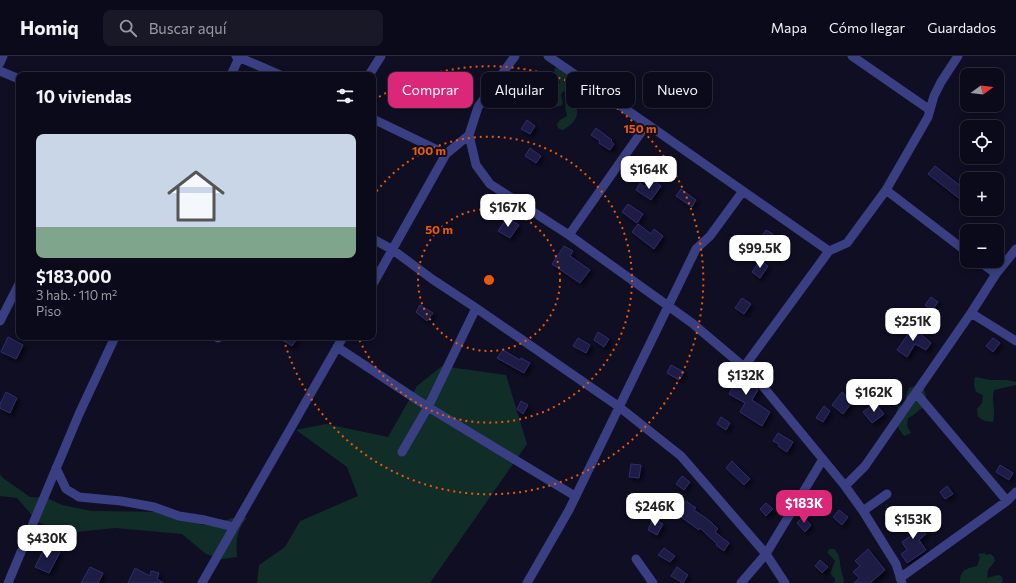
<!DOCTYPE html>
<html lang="es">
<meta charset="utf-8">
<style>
:root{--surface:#0b0a1a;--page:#191827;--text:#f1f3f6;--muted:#9a9aa2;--line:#2b2b39;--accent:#db2777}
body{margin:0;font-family:Commissioner,sans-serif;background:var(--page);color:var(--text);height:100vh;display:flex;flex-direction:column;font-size:15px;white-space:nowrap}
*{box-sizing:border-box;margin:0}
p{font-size:13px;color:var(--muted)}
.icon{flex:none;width:22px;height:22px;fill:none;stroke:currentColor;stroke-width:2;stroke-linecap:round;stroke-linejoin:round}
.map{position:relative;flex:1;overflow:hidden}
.details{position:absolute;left:16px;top:16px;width:360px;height:268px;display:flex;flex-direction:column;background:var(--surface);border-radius:8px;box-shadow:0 2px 10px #0003,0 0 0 1px var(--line)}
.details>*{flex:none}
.hud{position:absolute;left:388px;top:16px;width:380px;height:36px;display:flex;gap:8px}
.needle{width:26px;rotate:75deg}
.tools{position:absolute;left:960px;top:12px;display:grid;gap:8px}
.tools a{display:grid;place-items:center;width:44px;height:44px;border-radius:8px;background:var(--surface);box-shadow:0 2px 10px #0003,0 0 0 1px var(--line);font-size:20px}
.price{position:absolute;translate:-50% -34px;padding:0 9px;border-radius:8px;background:#fff;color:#222;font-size:13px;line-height:26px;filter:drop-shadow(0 1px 2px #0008)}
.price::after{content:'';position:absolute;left:50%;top:24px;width:12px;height:9px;margin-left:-6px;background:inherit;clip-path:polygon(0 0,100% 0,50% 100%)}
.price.selected{background:var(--accent);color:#fff}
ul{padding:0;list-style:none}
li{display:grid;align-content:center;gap:8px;height:212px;padding:0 20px}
li span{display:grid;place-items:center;height:124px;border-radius:8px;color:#555}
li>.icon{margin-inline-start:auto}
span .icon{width:72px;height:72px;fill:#fffc;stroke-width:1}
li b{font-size:17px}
h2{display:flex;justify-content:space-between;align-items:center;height:48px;padding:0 20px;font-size:17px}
.pill{padding:0 14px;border-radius:8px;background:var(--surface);box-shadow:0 2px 10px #0003,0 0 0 1px var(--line);font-size:14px;line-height:36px}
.pill.selected{background:var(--accent);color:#fff}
header{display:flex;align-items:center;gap:24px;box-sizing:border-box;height:56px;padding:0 20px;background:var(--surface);border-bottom:1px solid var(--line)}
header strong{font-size:19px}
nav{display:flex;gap:22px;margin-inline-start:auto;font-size:14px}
.search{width:280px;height:36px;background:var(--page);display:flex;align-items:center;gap:10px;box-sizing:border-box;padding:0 14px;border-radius:8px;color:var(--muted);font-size:15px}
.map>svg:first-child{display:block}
.green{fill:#112d28}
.building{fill:#1d1a44;stroke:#312c70;filter:url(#shadow)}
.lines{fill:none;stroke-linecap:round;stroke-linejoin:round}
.minor{stroke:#393f82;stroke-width:9}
.ring{fill:none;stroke:#e8590c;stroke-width:2;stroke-dasharray:2 4}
.centre{fill:#e8590c;stroke:#0f0e23;stroke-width:2}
.ring-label{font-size:12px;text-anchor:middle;font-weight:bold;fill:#e8590c;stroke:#0f0e23;stroke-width:4;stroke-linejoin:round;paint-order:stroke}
</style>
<header>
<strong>Homiq</strong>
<div class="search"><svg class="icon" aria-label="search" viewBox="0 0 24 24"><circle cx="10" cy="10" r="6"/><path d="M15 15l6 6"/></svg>Buscar aquí</div>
<nav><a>Mapa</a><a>Cómo llegar</a><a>Guardados</a></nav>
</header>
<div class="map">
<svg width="1016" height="527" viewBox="0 0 1016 527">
<defs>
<filter id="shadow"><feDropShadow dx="3" dy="3" stdDeviation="2" flood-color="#0009"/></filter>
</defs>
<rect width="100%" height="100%" fill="#0f0e23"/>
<path class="green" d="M558 11 581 27C582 34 577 39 576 46 575 49 577 52 577 55 578 64 569 71 562 74L558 72 557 68 560 64 567 60 565 51 567 38 564 35 561 38 563 47 561 50C553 52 544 47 542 38L549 32 556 33 560 26 554 16 555 12Z
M442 310 506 319 527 388 430 527H257L259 509 285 491 300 465 358 440 347 411 296 374 326 368 388 381 417 330Z
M975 321 991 324H1007L1016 326V329L994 334C991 345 996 355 993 366L985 365 978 361 977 353 982 347 983 339 976 336 974 329Z
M916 330 924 333 926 340V350C919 353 915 359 908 362L907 370 911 377 904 380 894 366 898 350 906 348V340L909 332Z
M0 418 3 422 30 441 47 442 62 449 92 455 173 456 188 460 202 469H218L231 462H247C236 474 236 486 237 501L222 503 206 498 182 478 115 472 66 477 51 473 37 465 17 442 0 440Z
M830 493H834C841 499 839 505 841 513 841 517 844 521 844 526L843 527H834L835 523 830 517 835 505 827 496Z
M986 497 985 499 991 498 994 501 995 505 988 514 987 522 998 519 1001 520 1003 524 1002 527H960C960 514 965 513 977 510L980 502 978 498Z"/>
<path class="building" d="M527 64 535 70 530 78 521 73Z
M596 72 612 84 611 85 614 88 610 94 599 87 600 85 591 79Z
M530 92 541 100 536 107 525 100Z
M935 110 967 135 960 143 928 118Z
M654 125 661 130 651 144 636 134 640 127 645 131 648 126 652 128Z
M681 133 696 144 692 151 676 140Z
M628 148 643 158 637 167 622 156Z
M507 162 519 169 510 182 498 175Z
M638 168 651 178 654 173 663 180 654 193 632 176Z
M766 174 773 178 768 186 761 181Z
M564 190 573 195 570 200 590 214 580 227 552 208Z
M760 204 768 210 760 222 752 216Z
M931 241 938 246 932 254 925 249Z
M742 242 751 248 744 258 735 252Z
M420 249 433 257 427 265 416 256Z
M913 271 931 287 926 294 915 288 907 301 897 294Z
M598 276 609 283 604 291 594 284Z
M8 281 23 289 16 303 1 296Z
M278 281H298L292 290Z
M578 282 590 289 586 297 573 290Z
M993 282 1000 287 993 296 986 290Z
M503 294 520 304 521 302 530 307 524 317 497 302Z
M725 308 731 312 730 314 749 325V326L758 334 752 344 770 356 762 370 740 356 745 347 729 338 735 327 719 318Z
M671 309 684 316 679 324 667 317Z
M6 336 17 342 10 357 0 352V348Z
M842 336 853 345 843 358 832 349Z
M521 345 528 349 523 358 517 353Z
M875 347 884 358 872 367 863 356Z
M824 350 830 355 823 366 816 362Z
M721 361 730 367 726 374 717 368Z
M778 377 793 386 787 396 778 390 779 388 773 385Z
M732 405 750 423 744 429 726 412Z
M631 408 641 409 639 422 629 421Z
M1000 409 1013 417 1009 424 996 416Z
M682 420 690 426 684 434 676 428Z
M947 430 953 438 945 443 940 436Z
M686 445 696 452 694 454 710 465 718 473 715 476 729 487 724 495 716 489 717 488 700 472 699 474 677 458Z
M766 447 773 453 766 460 760 453Z
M839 454 848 461 842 469 833 461Z
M909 458 926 478 919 484 926 494 907 507 901 498 907 494 902 486 912 479 901 465Z
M803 461 811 469 805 476 797 467Z
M653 463 663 468 657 479 648 474Z
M46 489 60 496 49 517 35 511Z
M664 492 675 500 670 506 658 499Z
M868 493 885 514 870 527H854L859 522 853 516 860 510 855 505Z
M820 504 828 511 822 517 815 510Z
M90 511 103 517 98 527H81Z
M677 511 688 519 683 527 671 520Z
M135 512 150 520 151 515 159 517 157 523 164 527H128Z"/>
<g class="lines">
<path class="minor" d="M236 0 280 19
M515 0 478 51 469 79 476 109 490 128 569 179 692 267 744 311 761 328 845 430 863 455 896 508 902 527
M548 0 647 68 829 195
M852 0 930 54
M0 7 3 0
M0 15 19 23
M231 19 239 2
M369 19 381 0
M373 63 446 98 469 79
M886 134 967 196
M569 179 647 68
M373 183 393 194 432 223 476 252 618 350 681 400 766 498 785 527
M979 205 996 218
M373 228 446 98
M971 257 1016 285
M0 265 19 228
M218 282V281
M337 291 428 351 575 440
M744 311 829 195 847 187 886 134 928 61 934 40 941 26 958 0
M916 337 1007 445
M402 396 428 351 476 252
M56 412 66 433 79 441 121 445 154 451 179 460 205 464 234 471
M845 430 865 410 971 257 996 218 1016 193
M863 455 887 438
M636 503 653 527
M900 522 1007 445 1016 436
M8 527 79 358 115 281
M202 527 343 281
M527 527 569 454 696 193 710 180 743 135
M741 527 766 498 823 403"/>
</g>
<g class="ring">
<circle cx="489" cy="224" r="71"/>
<path d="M373 140A143 143 0 1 1 358 281"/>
<path d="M374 44A214 214 0 1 1 283 281"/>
</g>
<circle cx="489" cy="224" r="6" class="centre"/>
<g class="ring-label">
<text x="640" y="77">150 m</text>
<text x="429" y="99">100 m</text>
<text x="439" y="178">50 m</text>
</g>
</svg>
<div class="tools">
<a><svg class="needle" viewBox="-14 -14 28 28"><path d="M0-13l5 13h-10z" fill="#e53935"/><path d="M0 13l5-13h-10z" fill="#9a9aa2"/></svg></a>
<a><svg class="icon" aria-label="locate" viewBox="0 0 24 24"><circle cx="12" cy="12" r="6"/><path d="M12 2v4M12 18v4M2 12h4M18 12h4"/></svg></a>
<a>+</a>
<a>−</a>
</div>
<b class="price" style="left:649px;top:134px">$164K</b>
<b class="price" style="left:508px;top:172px">$167K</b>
<b class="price" style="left:760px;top:213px">$99.5K</b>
<b class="price" style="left:913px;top:286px">$251K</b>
<b class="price" style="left:746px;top:340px">$132K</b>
<b class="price" style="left:874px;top:357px">$162K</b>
<b class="price selected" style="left:804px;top:468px">$183K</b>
<b class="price" style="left:655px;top:471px">$246K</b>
<b class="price" style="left:913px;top:484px">$153K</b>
<b class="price" style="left:47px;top:503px">$430K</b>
<div class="hud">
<a class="pill selected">Comprar</a>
<a class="pill">Alquilar</a>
<a class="pill">Filtros</a>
<a class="pill">Nuevo</a>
</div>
<section class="details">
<h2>10 viviendas<svg class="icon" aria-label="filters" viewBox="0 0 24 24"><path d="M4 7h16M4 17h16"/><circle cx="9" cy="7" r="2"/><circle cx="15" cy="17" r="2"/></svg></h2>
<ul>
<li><span style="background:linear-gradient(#c9d6e8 75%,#7fa58c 0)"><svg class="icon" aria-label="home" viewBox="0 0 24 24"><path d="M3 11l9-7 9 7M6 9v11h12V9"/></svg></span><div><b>$183,000</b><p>3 hab. · 110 m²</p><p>Piso</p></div></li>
</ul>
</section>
</div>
